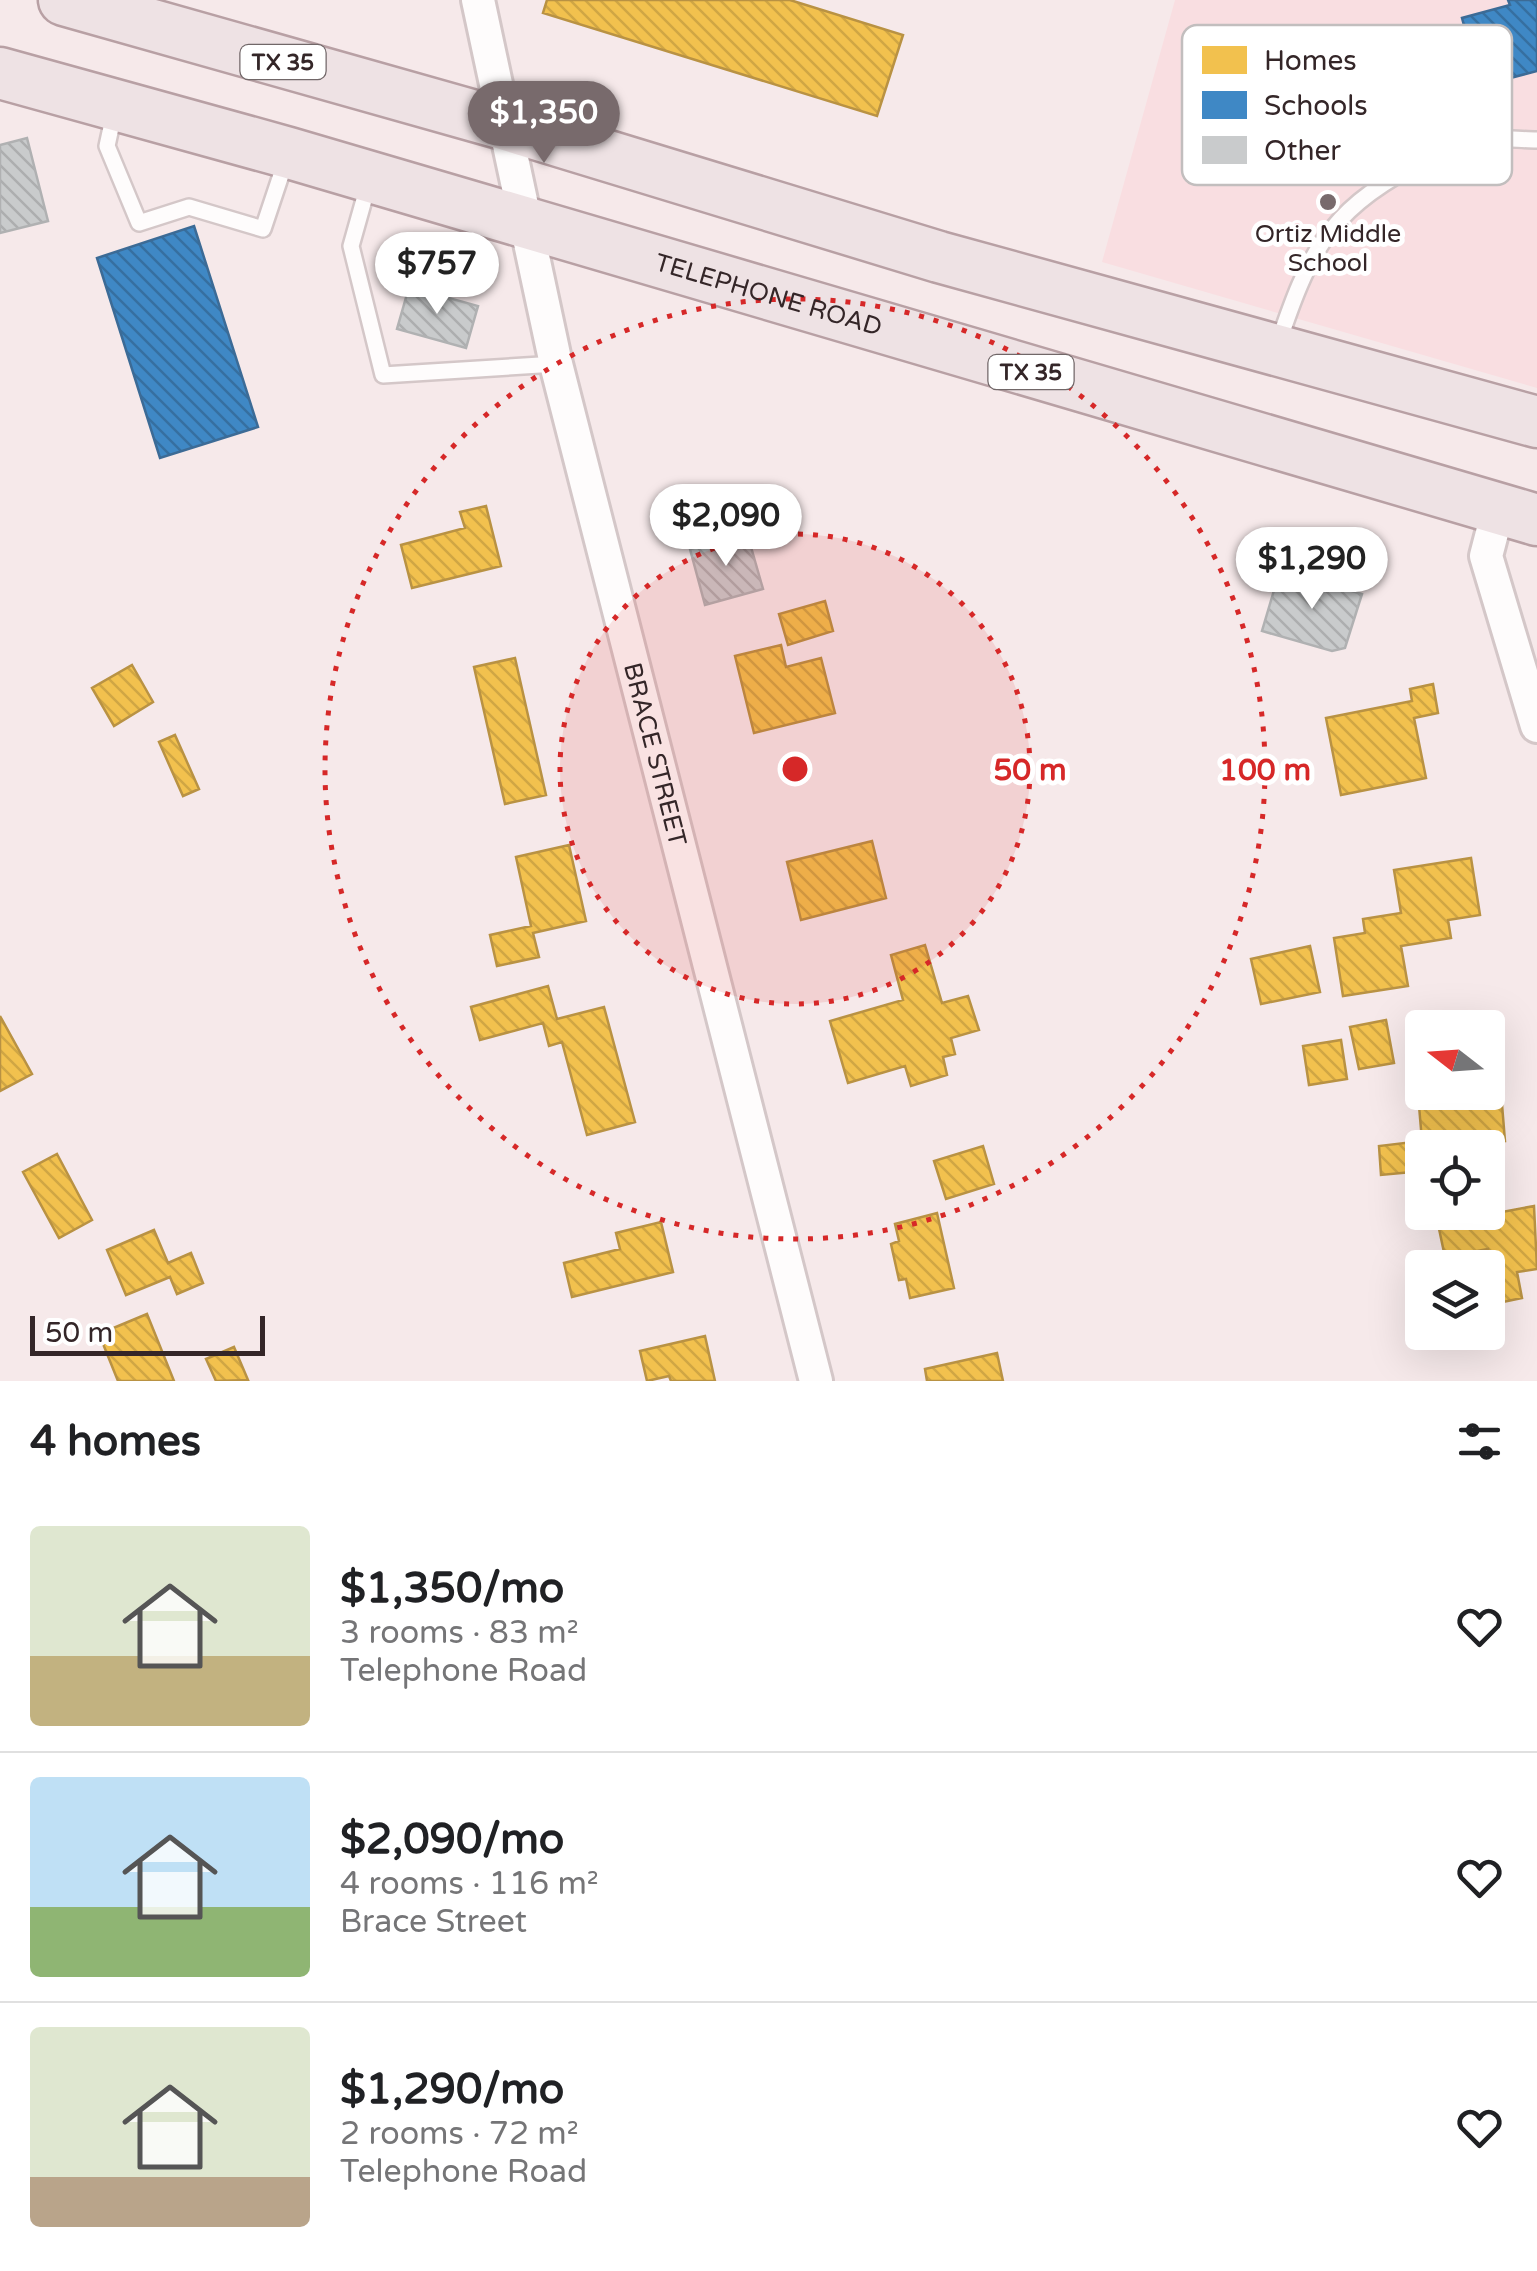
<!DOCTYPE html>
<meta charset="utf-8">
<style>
:root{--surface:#fff;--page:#f2f2f2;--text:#202124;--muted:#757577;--line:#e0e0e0;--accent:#786a6c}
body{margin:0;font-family:"Varela Round",sans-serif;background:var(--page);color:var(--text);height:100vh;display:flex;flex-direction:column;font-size:38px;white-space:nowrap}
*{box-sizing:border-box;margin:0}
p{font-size:32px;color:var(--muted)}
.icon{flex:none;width:55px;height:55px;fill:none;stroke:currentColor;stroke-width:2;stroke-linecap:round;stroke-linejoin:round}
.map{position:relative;height:1381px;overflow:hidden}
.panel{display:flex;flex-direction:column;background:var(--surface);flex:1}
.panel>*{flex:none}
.needle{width:65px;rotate:287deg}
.fabs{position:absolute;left:1405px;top:1010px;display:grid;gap:20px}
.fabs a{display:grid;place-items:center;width:100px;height:100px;border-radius:10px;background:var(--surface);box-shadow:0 10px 40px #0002;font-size:50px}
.scale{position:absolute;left:30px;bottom:25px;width:235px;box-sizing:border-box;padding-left:10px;border:5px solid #342628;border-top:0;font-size:28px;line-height:35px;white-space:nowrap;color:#342628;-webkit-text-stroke:8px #fff;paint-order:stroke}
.price{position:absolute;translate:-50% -85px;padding:0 22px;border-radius:35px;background:#fff;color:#222;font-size:32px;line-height:65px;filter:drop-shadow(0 2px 5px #0008)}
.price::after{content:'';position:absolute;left:50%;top:60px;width:30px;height:22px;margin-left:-15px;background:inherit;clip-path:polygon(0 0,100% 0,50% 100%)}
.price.selected{background:var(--accent);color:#fff}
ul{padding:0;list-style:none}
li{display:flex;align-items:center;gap:30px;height:250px;padding:0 30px}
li+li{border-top:2px solid var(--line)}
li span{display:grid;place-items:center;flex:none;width:280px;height:200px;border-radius:10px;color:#555}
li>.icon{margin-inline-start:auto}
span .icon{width:120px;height:120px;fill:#fffc;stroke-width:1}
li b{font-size:42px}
h2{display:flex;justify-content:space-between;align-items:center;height:120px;padding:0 30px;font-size:42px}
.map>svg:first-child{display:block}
.built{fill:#f9dee1}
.homes{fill:url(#homes-back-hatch);stroke:#b99243;stroke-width:2.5}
.schools{fill:url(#schools-back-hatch);stroke:#3c6b96;stroke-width:2.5}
.building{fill:url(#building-back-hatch);stroke:#b0b1b2;stroke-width:2.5}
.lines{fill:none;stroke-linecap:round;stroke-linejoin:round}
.service-casing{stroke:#d4c7c8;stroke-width:20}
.minor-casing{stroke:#d4c7c8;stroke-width:38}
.primary-casing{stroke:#b8a0a4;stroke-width:55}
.service{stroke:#fefcfc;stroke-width:15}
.minor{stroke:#fefcfc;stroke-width:32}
.primary{stroke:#eee2e4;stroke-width:50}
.ring{fill:none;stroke:#d62828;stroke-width:5;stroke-dasharray:5 10}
.poi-dot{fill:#786a6c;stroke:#fff;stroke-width:4}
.labels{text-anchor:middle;stroke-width:10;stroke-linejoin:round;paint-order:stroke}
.shield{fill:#fff;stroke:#716768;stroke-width:2.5}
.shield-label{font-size:22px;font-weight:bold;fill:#342628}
.poi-label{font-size:25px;fill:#342628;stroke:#fff}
.street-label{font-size:25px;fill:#342628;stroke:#fff}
.key{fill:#fff;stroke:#c2bebe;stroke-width:2.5}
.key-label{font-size:28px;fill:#342628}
.centre{fill:#d62828;stroke:#fff;stroke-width:5}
.ring-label{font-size:30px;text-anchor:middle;font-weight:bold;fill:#d62828;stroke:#fff;stroke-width:10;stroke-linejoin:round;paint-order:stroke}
</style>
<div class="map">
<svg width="1537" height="1381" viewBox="0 0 1537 1381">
<defs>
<pattern id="homes-back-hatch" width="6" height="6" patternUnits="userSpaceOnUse" patternTransform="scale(2.5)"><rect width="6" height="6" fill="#f2c14e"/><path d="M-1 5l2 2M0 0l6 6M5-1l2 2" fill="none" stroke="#d0a644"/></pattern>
<pattern id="schools-back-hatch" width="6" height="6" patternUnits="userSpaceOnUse" patternTransform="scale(2.5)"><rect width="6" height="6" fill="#3f88c5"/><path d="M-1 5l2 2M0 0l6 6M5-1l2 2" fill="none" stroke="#366fa0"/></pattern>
<pattern id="building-back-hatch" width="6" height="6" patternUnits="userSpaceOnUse" patternTransform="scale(2.5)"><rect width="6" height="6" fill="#c9cbcc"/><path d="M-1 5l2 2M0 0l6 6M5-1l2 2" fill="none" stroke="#adaeaf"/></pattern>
</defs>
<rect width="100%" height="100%" fill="#f6e9ea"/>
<path class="built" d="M1175 0H1537V388L1102 262Z"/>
<path class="homes" d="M547 0H790L903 35 877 116 543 13Z
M486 506 501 566 412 588 401 545 465 528 460 512Z
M825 601 833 631 788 645 779 614Z
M781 645 786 667 821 658 835 713 754 733 735 656Z
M515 658 546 795 505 804 474 667Z
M132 665 153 702 114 726 92 688Z
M1433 684 1438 713 1414 718 1426 778 1341 795 1326 718 1412 701 1410 689Z
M175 735 199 789 183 796 159 742Z
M872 841 886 898 801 920 787 862Z
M569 845 586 921 533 933 539 957 497 966 490 935 531 926 516 857Z
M1471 858 1480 915 1448 920 1451 938 1401 946 1408 986 1343 996 1334 938 1365 933 1363 919 1401 913 1394 870Z
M925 945 942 1003 968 996 979 1030 951 1038 955 1054 943 1057 947 1075 911 1086 905 1066 848 1083 830 1021 903 1000 891 955Z
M1310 946 1320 992 1261 1004 1251 959Z
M548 986 557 1019 604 1007 635 1122 587 1135 562 1042 549 1046 543 1023 480 1040 471 1007Z
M0 1016 32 1074 0 1091Z
M1386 1020 1394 1063 1359 1069 1350 1027Z
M1341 1040 1347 1079 1309 1085 1303 1046Z
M1417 1082H1422V1092H1501L1505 1141 1422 1148V1171L1381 1175 1379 1146 1422 1141Z
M983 1146 994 1184 946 1199 934 1161Z
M57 1154 92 1220 59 1238 23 1172Z
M1534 1206 1537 1269 1517 1272 1522 1298 1498 1303 1488 1249 1445 1257 1438 1224Z
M937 1213 954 1288 910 1298 906 1279 899 1280 891 1244 899 1241 895 1224Z
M661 1222 673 1272 572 1297 564 1263 620 1249 616 1233Z
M154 1230 168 1263 191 1253 203 1283 177 1294 170 1277 126 1295 107 1250Z
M147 1314 174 1381H118L99 1334Z
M705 1336 715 1381H671L669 1376 647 1381 640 1351Z
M234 1347 248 1380 216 1381 206 1359Z
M997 1353 1003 1381H927L925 1369Z"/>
<path class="schools" d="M1508 0H1537V71L1480 86 1462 18 1510 5Z
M194 226 258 427 160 458 97 258Z"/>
<path class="building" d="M27 138 48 221 0 233V145Z
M409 287 478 306 466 348 397 329Z
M747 533 763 589 705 605 690 549Z
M1280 570 1362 594 1345 648 1332 651 1262 631Z"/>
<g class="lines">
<g class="service-casing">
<path id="service" d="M115 109 107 146 139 223 189 207 263 229 287 157
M369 182 351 246 383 375 556 364
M1278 344C1308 255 1327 213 1412 167 1431 157 1454 144 1476 140 1495 136 1518 140 1537 140"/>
</g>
<g class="minor-casing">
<g id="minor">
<path id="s1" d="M478 0 556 364 816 1381"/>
<path d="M1498 510 1486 556 1537 726"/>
</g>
</g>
<g class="primary-casing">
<g id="primary">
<path d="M64 0 503 124 939 257 1537 422"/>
<path id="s2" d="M0 73 289 153 1537 520"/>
</g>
</g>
<use href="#service" class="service"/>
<use href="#minor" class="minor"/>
<use href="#primary" class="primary"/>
</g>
<circle cx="795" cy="769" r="235" fill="#d62828" fill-opacity=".12"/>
<g class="ring">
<circle cx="795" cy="769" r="235"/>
<circle cx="795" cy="769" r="470"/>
</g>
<circle class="poi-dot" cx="1328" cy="202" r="10"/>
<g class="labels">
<g class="shield">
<rect x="240.5" y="45" width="85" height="34" rx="8"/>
<rect x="988.5" y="355" width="85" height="34" rx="8"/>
</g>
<g class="shield-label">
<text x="283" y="70">TX 35</text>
<text x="1031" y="380">TX 35</text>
</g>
<g class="poi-label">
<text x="1328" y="242">Ortiz Middle<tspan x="1328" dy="29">School</tspan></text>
</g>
<g class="street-label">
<text dy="9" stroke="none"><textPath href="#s2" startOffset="800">TELEPHONE ROAD</textPath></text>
<text dy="9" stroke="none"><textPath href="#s1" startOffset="775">BRACE STREET</textPath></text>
</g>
</g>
<rect x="1182" y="25" width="330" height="160" rx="15" class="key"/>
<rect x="1202" y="46" width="45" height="28" fill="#f2c14e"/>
<rect x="1202" y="91" width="45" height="28" fill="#3f88c5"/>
<rect x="1202" y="136" width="45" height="28" fill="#c9cbcc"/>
<g class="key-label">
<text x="1264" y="70">Homes</text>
<text x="1264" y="115">Schools</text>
<text x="1264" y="160">Other</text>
</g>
<circle cx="795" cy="769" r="15" class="centre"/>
<g class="ring-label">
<text x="1030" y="780">50 m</text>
<text x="1265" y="780">100 m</text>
</g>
</svg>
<div class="fabs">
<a><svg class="needle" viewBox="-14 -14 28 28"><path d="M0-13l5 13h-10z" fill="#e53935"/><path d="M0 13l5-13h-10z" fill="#757577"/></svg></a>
<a><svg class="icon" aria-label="locate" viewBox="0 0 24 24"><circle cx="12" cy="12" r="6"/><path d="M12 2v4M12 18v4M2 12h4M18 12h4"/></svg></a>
<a><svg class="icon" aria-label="layers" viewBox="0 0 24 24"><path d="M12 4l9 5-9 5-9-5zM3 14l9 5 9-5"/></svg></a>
</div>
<div class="scale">50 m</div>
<b class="price selected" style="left:544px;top:166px">$1,350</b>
<b class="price" style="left:437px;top:317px">$757</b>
<b class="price" style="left:726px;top:569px">$2,090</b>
<b class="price" style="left:1312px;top:612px">$1,290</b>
</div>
<section class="panel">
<h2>4 homes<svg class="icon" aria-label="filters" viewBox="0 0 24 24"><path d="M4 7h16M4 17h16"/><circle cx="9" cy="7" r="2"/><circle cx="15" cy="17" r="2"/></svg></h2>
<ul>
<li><span style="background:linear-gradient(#dfe7d0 65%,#c2b280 0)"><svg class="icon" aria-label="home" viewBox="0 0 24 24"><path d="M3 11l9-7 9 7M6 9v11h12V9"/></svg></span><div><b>$1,350/mo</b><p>3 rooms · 83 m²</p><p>Telephone Road</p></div><svg class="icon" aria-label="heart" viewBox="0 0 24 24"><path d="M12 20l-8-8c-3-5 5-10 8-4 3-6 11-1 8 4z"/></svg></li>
<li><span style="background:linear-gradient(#bfe0f5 65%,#8fb573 0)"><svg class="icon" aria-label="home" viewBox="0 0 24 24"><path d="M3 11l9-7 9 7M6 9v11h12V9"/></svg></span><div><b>$2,090/mo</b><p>4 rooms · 116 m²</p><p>Brace Street</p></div><svg class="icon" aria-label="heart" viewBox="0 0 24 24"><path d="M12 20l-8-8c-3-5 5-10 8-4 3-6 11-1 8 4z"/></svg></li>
<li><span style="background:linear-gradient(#dfe7d0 75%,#b9a48a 0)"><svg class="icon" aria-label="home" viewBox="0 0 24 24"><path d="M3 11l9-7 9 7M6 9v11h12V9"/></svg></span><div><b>$1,290/mo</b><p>2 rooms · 72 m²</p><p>Telephone Road</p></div><svg class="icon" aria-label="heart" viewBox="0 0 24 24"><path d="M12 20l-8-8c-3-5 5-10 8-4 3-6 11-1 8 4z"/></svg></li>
</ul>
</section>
